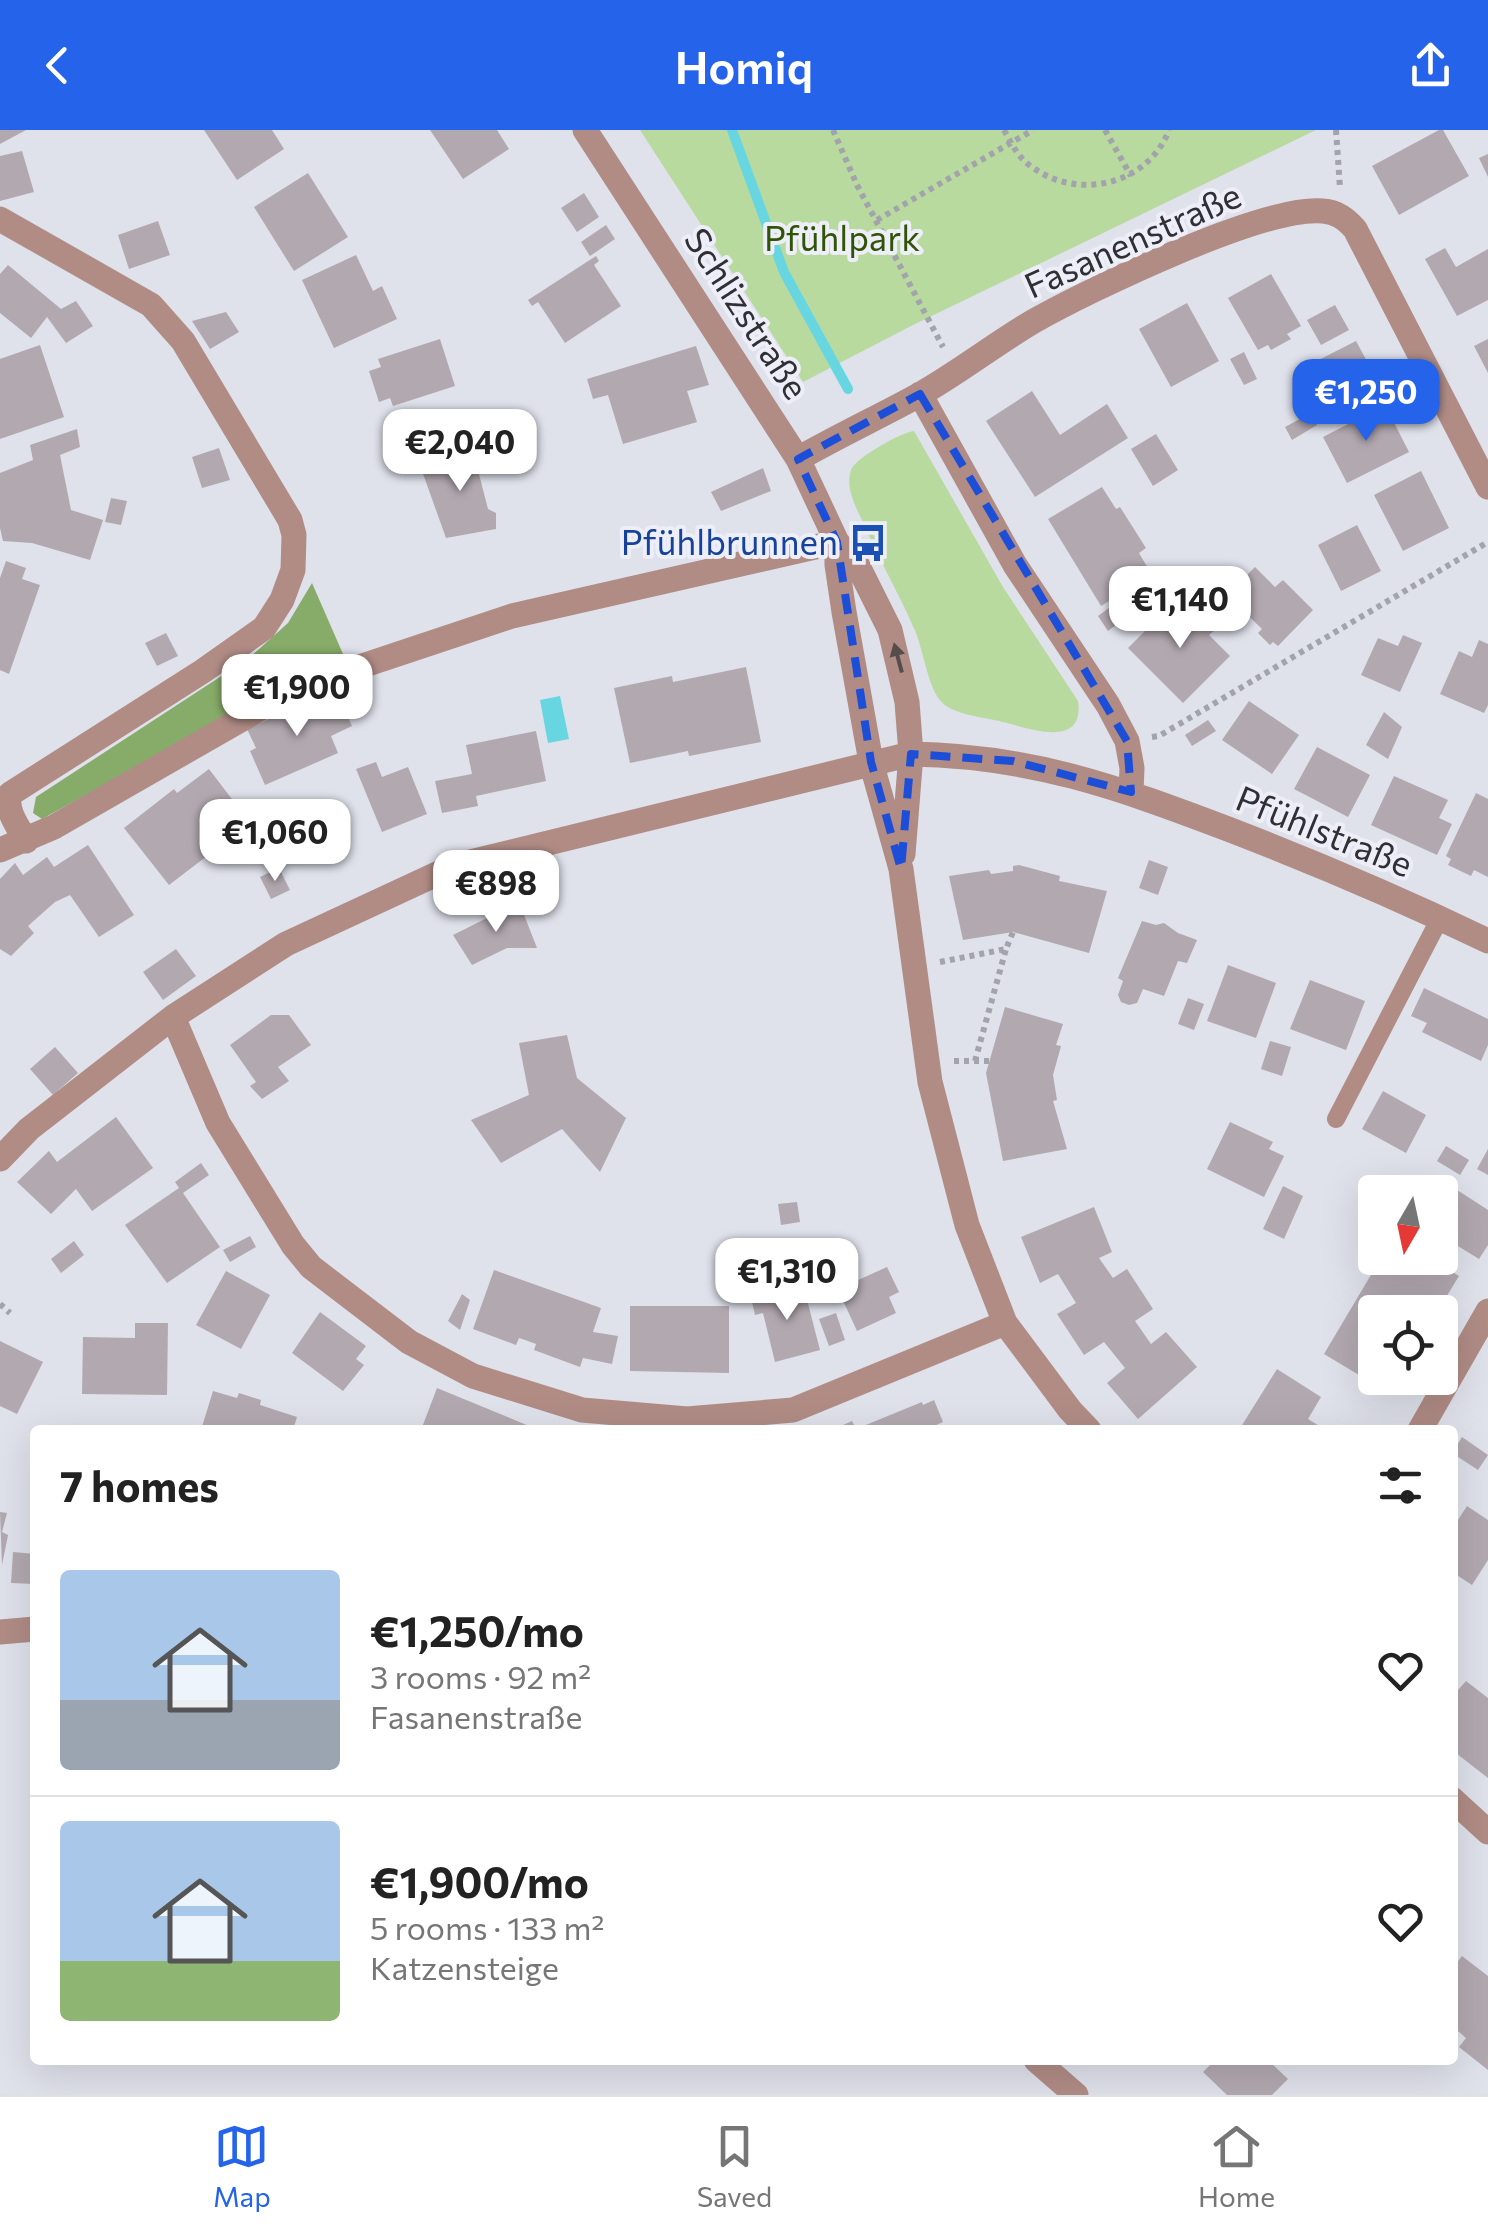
<!DOCTYPE html>
<meta charset="utf-8">
<style>
:root{--surface:#fff;--page:#f6f6f6;--text:#222;--muted:#767676;--line:#e0e0e0;--accent:#2563eb}
body{margin:0;font-family:Commissioner,sans-serif;background:var(--page);color:var(--text);height:100vh;display:flex;flex-direction:column;font-size:38px;white-space:nowrap}
*{box-sizing:border-box;margin:0}
p{font-size:32px;color:var(--muted)}
.icon{flex:none;width:55px;height:55px;fill:none;stroke:currentColor;stroke-width:2;stroke-linecap:round;stroke-linejoin:round}
.map{position:relative;flex:1;overflow:hidden}
.panel{position:absolute;left:30px;top:1295px;width:1428px;height:640px;display:flex;flex-direction:column;background:var(--surface);border-radius:10px;box-shadow:0 10px 40px #0002}
.panel>*{flex:none}
.needle{width:65px;rotate:189deg}
.controls{position:absolute;left:1358px;top:1045px;display:grid;gap:20px}
.controls a{display:grid;place-items:center;width:100px;height:100px;border-radius:10px;background:var(--surface);box-shadow:0 10px 40px #0002;font-size:50px}
.price{position:absolute;translate:-50% -85px;padding:0 22px;border-radius:20px;background:#fff;color:#222;font-size:32px;line-height:65px;filter:drop-shadow(0 2px 5px #0008)}
.price::after{content:'';position:absolute;left:50%;top:60px;width:30px;height:22px;margin-left:-15px;background:inherit;clip-path:polygon(0 0,100% 0,50% 100%)}
.price.selected{background:var(--accent);color:#fff}
ul{padding:0;list-style:none}
li{display:flex;align-items:center;gap:30px;height:250px;padding:0 30px}
li+li{border-top:2px solid var(--line)}
li span{display:grid;place-items:center;flex:none;width:280px;height:200px;border-radius:10px;color:#555}
li>.icon{margin-inline-start:auto}
span .icon{width:120px;height:120px;fill:#fffc;stroke-width:1}
li b{font-size:42px}
h2{display:flex;justify-content:space-between;align-items:center;height:120px;padding:0 30px;font-size:42px}
header{display:flex;justify-content:space-between;align-items:center;height:130px;padding:0 30px;background:var(--accent);color:#fff;font-size:45px;font-weight:600}
.dock{display:flex;justify-content:space-around;align-items:center;height:140px;border-top:2px solid var(--line);background:var(--surface);font-size:28px;color:var(--muted)}
.dock a{display:grid;justify-items:center;gap:5px}
.dock .selected{color:var(--accent)}
.map>svg:first-child{display:block}
.green{fill:#b9da9f}
.forest{fill:#87ac69}
.water{fill:#68d6e0}
.lines{fill:none;stroke-linecap:round;stroke-linejoin:round}
.stream{stroke:#68d6e0;stroke-width:10}
.building{fill:#b2a9b0}
.path{stroke:#a2a3ab;stroke-width:6;stroke-dasharray:5 5;stroke-linecap:butt}
.lane{stroke:#b08c85;stroke-width:18}
.street{stroke:#b08c85;stroke-width:25}
.oneway{fill:#564c4c}
.marked{fill:none;stroke:#1d4ed8;stroke-width:8;stroke-dasharray:20 12;stroke-linejoin:round}
.labels{text-anchor:middle;stroke-width:8;stroke-linejoin:round;paint-order:stroke}
.park-label{font-size:35px;fill:#315308;stroke:#edeef8}
.street-label{font-size:35px;fill:#303034;stroke:#edeef8}
.transit-label{font-size:35px;fill:#164399;stroke:#edeef8;text-anchor:end}
</style>
<header><svg class="icon" aria-label="back" viewBox="0 0 24 24"><path d="M15 5l-7 7 7 7"/></svg>Homiq<svg class="icon" aria-label="share" viewBox="0 0 24 24"><path d="M12 15V3M7 8l5-5 5 5M5 13v7h14v-7"/></svg></header>
<div class="map">
<svg width="1488" height="1965" viewBox="0 0 1488 1965">
<rect width="100%" height="100%" fill="#dfe1eb"/>
<path class="green" d="M640 0H1316L913 195 803 252Z
M914 301 1003 457 1078 571C1085 620 1029 598 1003 592 985 587 950 585 939 569 928 554 923 521 916 503 900 465 879 430 863 392 856 378 845 357 851 340 855 328 902 302 914 301Z"/>
<path class="forest" d="M312 453 343 524 42 689 33 683 36 667 249 528 288 493Z"/>
<path class="water" d="M560 566 569 609 548 613 540 570Z"/>
<g class="lines">
<path class="stream" d="M732 0 784 142 848 259"/>
</g>
<path class="building" d="M0 0H26L0 14Z
M204 0H272L284 19 237 50Z
M430 0H497L509 19 463 49Z
M1439 0H1443L1469 46 1399 85 1372 36Z
M22 21 34 62 0 71V26Z
M1488 24V47L1479 28Z
M308 43 348 107 294 141 254 77Z
M584 63 599 87 577 102 561 78Z
M158 91 170 125 129 139 118 105Z
M606 95 615 109 590 126 581 112Z
M1445 118 1456 137 1488 119V170L1457 186 1425 129Z
M356 125 373 161 382 156 397 189 334 218 302 150Z
M596 126 599 131 594 135 621 176 565 213 538 172 532 176 528 170Z
M8 135 61 179 76 171 93 196 66 213 47 187 31 208 0 183V144Z
M1271 144 1301 196 1287 204 1291 209 1271 220 1268 215 1258 220 1228 168Z
M1187 173 1219 231 1171 257 1139 199Z
M1335 175 1349 200 1321 215 1307 190Z
M226 182 239 202 210 219 192 191Z
M440 209 455 256 393 276 390 268 379 272 369 241 381 237 378 229Z
M1488 209V243L1474 216Z
M1356 211 1375 246 1315 276 1297 241Z
M40 215 64 287 0 309V229Z
M696 216 709 255 687 261 697 292 623 314 608 265 593 269 587 249Z
M1244 222 1257 249 1244 255 1230 229Z
M1032 261 1060 305 1107 274 1128 308 1035 367 986 291Z
M1385 275 1409 322 1347 353 1323 307Z
M1311 283 1317 295 1292 310 1285 297Z
M77 299 80 317 60 325 71 380 103 390 90 430 32 413 3 411 0 398V343L33 330 30 315Z
M1156 304 1178 340 1153 356 1131 319Z
M471 313 488 379 496 383V399L446 408 422 341 446 331 444 321Z
M219 318 230 350 202 358 192 327Z
M763 338 771 361 721 381 711 362Z
M1421 341 1449 398 1403 421 1374 365Z
M1102 357 1116 379 1120 377 1146 418 1139 423 1152 445 1101 476 1048 389Z
M111 368 127 371 121 395 105 392Z
M1357 395 1381 441 1341 461 1318 415Z
M6 431 26 438 22 449 40 455 9 544 0 540V448Z
M1255 437 1275 457 1283 450 1313 480 1278 516 1273 512 1270 515 1258 503 1262 499 1227 465Z
M1121 469 1132 483 1108 501 1098 486Z
M1175 471 1197 492 1202 486 1215 500 1209 505 1230 526 1183 573 1128 518Z
M166 503 178 526 157 536 145 513Z
M1403 505 1422 513 1400 562 1361 545 1378 508 1398 516Z
M1479 510 1488 514V575L1484 583 1440 564 1459 521 1472 527Z
M746 537 761 612 689 626 688 621 630 633 614 558 672 546 673 552Z
M313 569 317 580 340 569 352 596 331 606 338 623 265 655 250 621 256 618 247 599Z
M1249 571 1299 605 1272 644 1222 610Z
M1384 582 1402 597 1388 629 1366 615Z
M1208 590 1216 601 1192 616 1185 605Z
M536 601 546 651 476 666 478 676 442 683 435 651 472 644 466 615Z
M1317 617 1370 645 1348 687 1294 659Z
M376 632 382 647 408 637 427 684 382 702 356 639Z
M209 639 241 681 211 704 220 716 169 755 124 698 174 659 177 663Z
M1394 646 1448 670 1439 688 1452 694 1437 725 1371 695Z
M1476 663 1488 669V747L1474 740 1471 746 1448 735 1451 729 1446 726Z
M88 715 134 785 99 807 70 765 55 772 28 796 34 803 11 826 0 819V749L15 733 23 745 47 727 54 737Z
M1149 730 1168 737 1158 765 1139 758Z
M1019 735 1060 746 1059 751 1107 761 1089 823 1013 802 963 810 949 746 989 740 991 744 1013 741V736Z
M279 738 290 760 271 769 260 747Z
M519 772 537 818H507L472 835 453 805Z
M1142 791 1156 795 1164 793 1178 803 1197 810 1187 833 1178 831 1164 866 1143 859 1137 873 1129 875 1121 872 1118 865 1123 851 1118 848Z
M176 819 196 846 163 870 143 842Z
M1228 835 1276 853 1256 908 1207 891Z
M1310 850 1365 871 1346 920 1290 899Z
M1424 858 1488 889V915L1481 931 1422 902 1427 893 1411 886Z
M1188 868 1204 874 1194 900 1178 894Z
M1005 877 1063 894 1056 915 1061 916 1053 945 1057 970 1053 971 1067 1019 1003 1031 986 943Z
M271 885H289L311 915 278 937 289 951 262 969 250 956 256 952 230 915Z
M567 905 577 948 626 988 600 1042 562 999 501 1033 471 990 529 965 519 913Z
M1270 911 1291 917 1282 946 1261 939Z
M55 917 78 943 53 965 30 939Z
M1383 961 1426 985 1406 1023 1362 999Z
M116 987 153 1038 92 1081 76 1059 51 1084 17 1052 49 1021 57 1032Z
M1230 992 1273 1012 1269 1019 1284 1026 1264 1067 1207 1039Z
M1446 1016 1469 1030 1460 1045 1437 1031Z
M1488 1019V1045L1477 1039Z
M201 1033 209 1045 183 1063 220 1117 167 1153 125 1095 179 1058 175 1052Z
M1283 1056 1303 1066 1284 1109 1263 1099Z
M1454 1058 1488 1080V1115L1479 1129 1440 1105V1079Z
M797 1072 800 1092 781 1095 778 1074Z
M1094 1077 1112 1122 1099 1128 1113 1148 1127 1139 1153 1179 1135 1191 1151 1214 1166 1202 1197 1237 1138 1289 1107 1253 1125 1238 1104 1212 1084 1225 1057 1184 1076 1173 1058 1144 1040 1153 1021 1107Z
M250 1106 256 1117 230 1132 223 1120Z
M74 1111 84 1125 61 1143 51 1129Z
M1381 1128H1429L1459 1146 1437 1182H1375V1248H1398L1389 1263 1324 1224Z
M887 1137 899 1162 889 1167 896 1183 857 1201 833 1149 852 1140 856 1151Z
M494 1140 601 1178 593 1202 618 1206 612 1234 583 1228 580 1237 534 1220 536 1214 528 1211 519 1208 516 1215 473 1199Z
M226 1141 270 1165 241 1219 196 1195Z
M774 1157 777 1169 805 1162 820 1220 775 1232 763 1183 755 1185 750 1163Z
M462 1164 470 1170 460 1200 448 1191Z
M630 1176H729V1243L630 1241Z
M320 1182 366 1216 356 1229 364 1235 343 1261 292 1223Z
M836 1183 845 1210 829 1216 819 1189Z
M135 1193H168L167 1265 82 1264 83 1207 135 1208Z
M0 1211 43 1232 17 1284 0 1276Z
M1277 1239 1321 1267 1308 1289 1326 1300H1239Z
M437 1258 539 1300H421Z
M213 1261 237 1268 239 1263 261 1270 260 1275 297 1287 293 1300H201Z
M934 1270 943 1292 932 1297 933 1300H832L852 1291 856 1299 922 1272 923 1275Z
M1462 1307 1488 1325 1478 1340 1452 1323Z
M1467 1376 1488 1390V1430L1472 1455 1452 1442V1399Z
M0 1382 7 1383 2 1402 8 1405 2 1435Z
M13 1422 35 1424V1454L11 1453Z
M1466 1551 1488 1568V1648L1452 1620V1567Z
M1462 1826 1488 1846V1940L1459 1917 1466 1908 1452 1896V1839Z
M1215 1930H1268L1288 1949 1272 1965H1227L1203 1942Z"/>
<g class="lines">
<path class="path" d="M833 0 857 55 943 217
M1004 0C1012 14 1018 28 1032 37 1078 71 1148 55 1169 0
M1105 0 1131 46
M1336 0 1340 58
M877 90 1033 0
M1152 607 1159 606 1488 412
M940 832 1006 819 1013 802
M954 931H990
M975 931 1006 819
M0 1174 10 1183"/>
<path class="lane" d="M1336 989 1440 788"/>
<path class="street" d="M585 0 798 329 837 412 858 436 890 500 907 572 911 624 903 724
M0 89 151 175 183 211 290 390 294 405 293 440 282 470 264 498 203 541 10 664C5 681 18 696 26 711
M920 264 1015 435 1108 575 1127 611 1132 638 1131 662
M798 329C838 306 879 287 919 265 958 243 995 214 1034 191 1089 160 1264 75 1323 81 1337 82 1346 89 1355 99L1488 357
M837 412V435L844 482 871 632 901 739 930 952 967 1095 1005 1193 1070 1280 1089 1300
M0 720 54 697 296 558 512 486 837 412
M173 887 218 993 293 1115 311 1137 409 1212 473 1246 582 1280 687 1289 793 1280 1005 1193
M0 1029 29 999 173 887 286 814 454 736 911 624C1032 626 1117 657 1228 699 1316 733 1403 770 1488 811
M1420 1300 1488 1181
M0 1502 35 1499
M1452 1669 1488 1702
M1036 1930 1076 1965"/>
</g>
<defs><path id="oneway-solid" d="M-6-.8H1V-3.2L6.5 0L1 3.2V.8H-6Z" transform="scale(2.5)"/></defs>
<use class="oneway" href="#oneway-solid" transform="translate(898 528) rotate(-105)"/>
<path class="marked" d="M920 264 1127 611 1131 662 1013 631 911 624 901 739 871 632 837 412 798 329Z"/>
<defs>
<g id="bus-bare" transform="scale(3)"><path d="M-5-6H5V4H4V6H2V4H-2V6H-4V4H-5ZM-3.5-4V0h7V-4ZM-3.5 1.2v1.5H-2V1.2ZM2 1.2v1.5H3.5V1.2Z" fill="#1a4fb4" stroke="#edeef8" stroke-width="2.5" paint-order="stroke"/></g>
</defs>
<g fill-rule="evenodd">
<use href="#bus-bare" x="868" y="413"/>
</g>
<g class="labels">
<g class="park-label">
<text x="842" y="121">Pfühlpark</text>
</g>
<g class="street-label">
<text transform="translate(1133 111) rotate(-24)" y="12">Fasanenstraße</text>
<text transform="translate(746 184) rotate(57)" y="12">Schlizstraße</text>
<text transform="translate(1324 702) rotate(22)" y="12">Pfühlstraße</text>
</g>
<g class="transit-label">
<text x="838" y="425">Pfühlbrunnen</text>
</g>
</g>
</svg>
<div class="controls">
<a><svg class="needle" viewBox="-14 -14 28 28"><path d="M0-13l5 13h-10z" fill="#e53935"/><path d="M0 13l5-13h-10z" fill="#767676"/></svg></a>
<a><svg class="icon" aria-label="locate" viewBox="0 0 24 24"><circle cx="12" cy="12" r="6"/><path d="M12 2v4M12 18v4M2 12h4M18 12h4"/></svg></a>
</div>
<b class="price selected" style="left:1366px;top:314px">€1,250</b>
<b class="price" style="left:460px;top:364px">€2,040</b>
<b class="price" style="left:1180px;top:521px">€1,140</b>
<b class="price" style="left:297px;top:609px">€1,900</b>
<b class="price" style="left:275px;top:754px">€1,060</b>
<b class="price" style="left:496px;top:805px">€898</b>
<b class="price" style="left:787px;top:1193px">€1,310</b>
<section class="panel">
<h2>7 homes<svg class="icon" aria-label="filters" viewBox="0 0 24 24"><path d="M4 7h16M4 17h16"/><circle cx="9" cy="7" r="2"/><circle cx="15" cy="17" r="2"/></svg></h2>
<ul>
<li><span style="background:linear-gradient(#a9c7e8 65%,#9aa5b1 0)"><svg class="icon" aria-label="home" viewBox="0 0 24 24"><path d="M3 11l9-7 9 7M6 9v11h12V9"/></svg></span><div><b>€1,250/mo</b><p>3 rooms · 92 m²</p><p>Fasanenstraße</p></div><svg class="icon" aria-label="heart" viewBox="0 0 24 24"><path d="M12 20l-8-8c-3-5 5-10 8-4 3-6 11-1 8 4z"/></svg></li>
<li><span style="background:linear-gradient(#a9c7e8 70%,#8fb573 0)"><svg class="icon" aria-label="home" viewBox="0 0 24 24"><path d="M3 11l9-7 9 7M6 9v11h12V9"/></svg></span><div><b>€1,900/mo</b><p>5 rooms · 133 m²</p><p>Katzensteige</p></div><svg class="icon" aria-label="heart" viewBox="0 0 24 24"><path d="M12 20l-8-8c-3-5 5-10 8-4 3-6 11-1 8 4z"/></svg></li>
</ul>
</section>
</div>
<nav class="dock">
<a class="selected"><svg class="icon" aria-label="map" viewBox="0 0 24 24"><path d="M3 6l6-2 6 2 6-2v14l-6 2-6-2-6 2zM9 4v14M15 6v14"/></svg>Map</a>
<a><svg class="icon" aria-label="saved" viewBox="0 0 24 24"><path d="M7 4h10v16l-5-4-5 4z"/></svg>Saved</a>
<a><svg class="icon" aria-label="home" viewBox="0 0 24 24"><path d="M3 11l9-7 9 7M6 9v11h12V9"/></svg>Home</a>
</nav>
